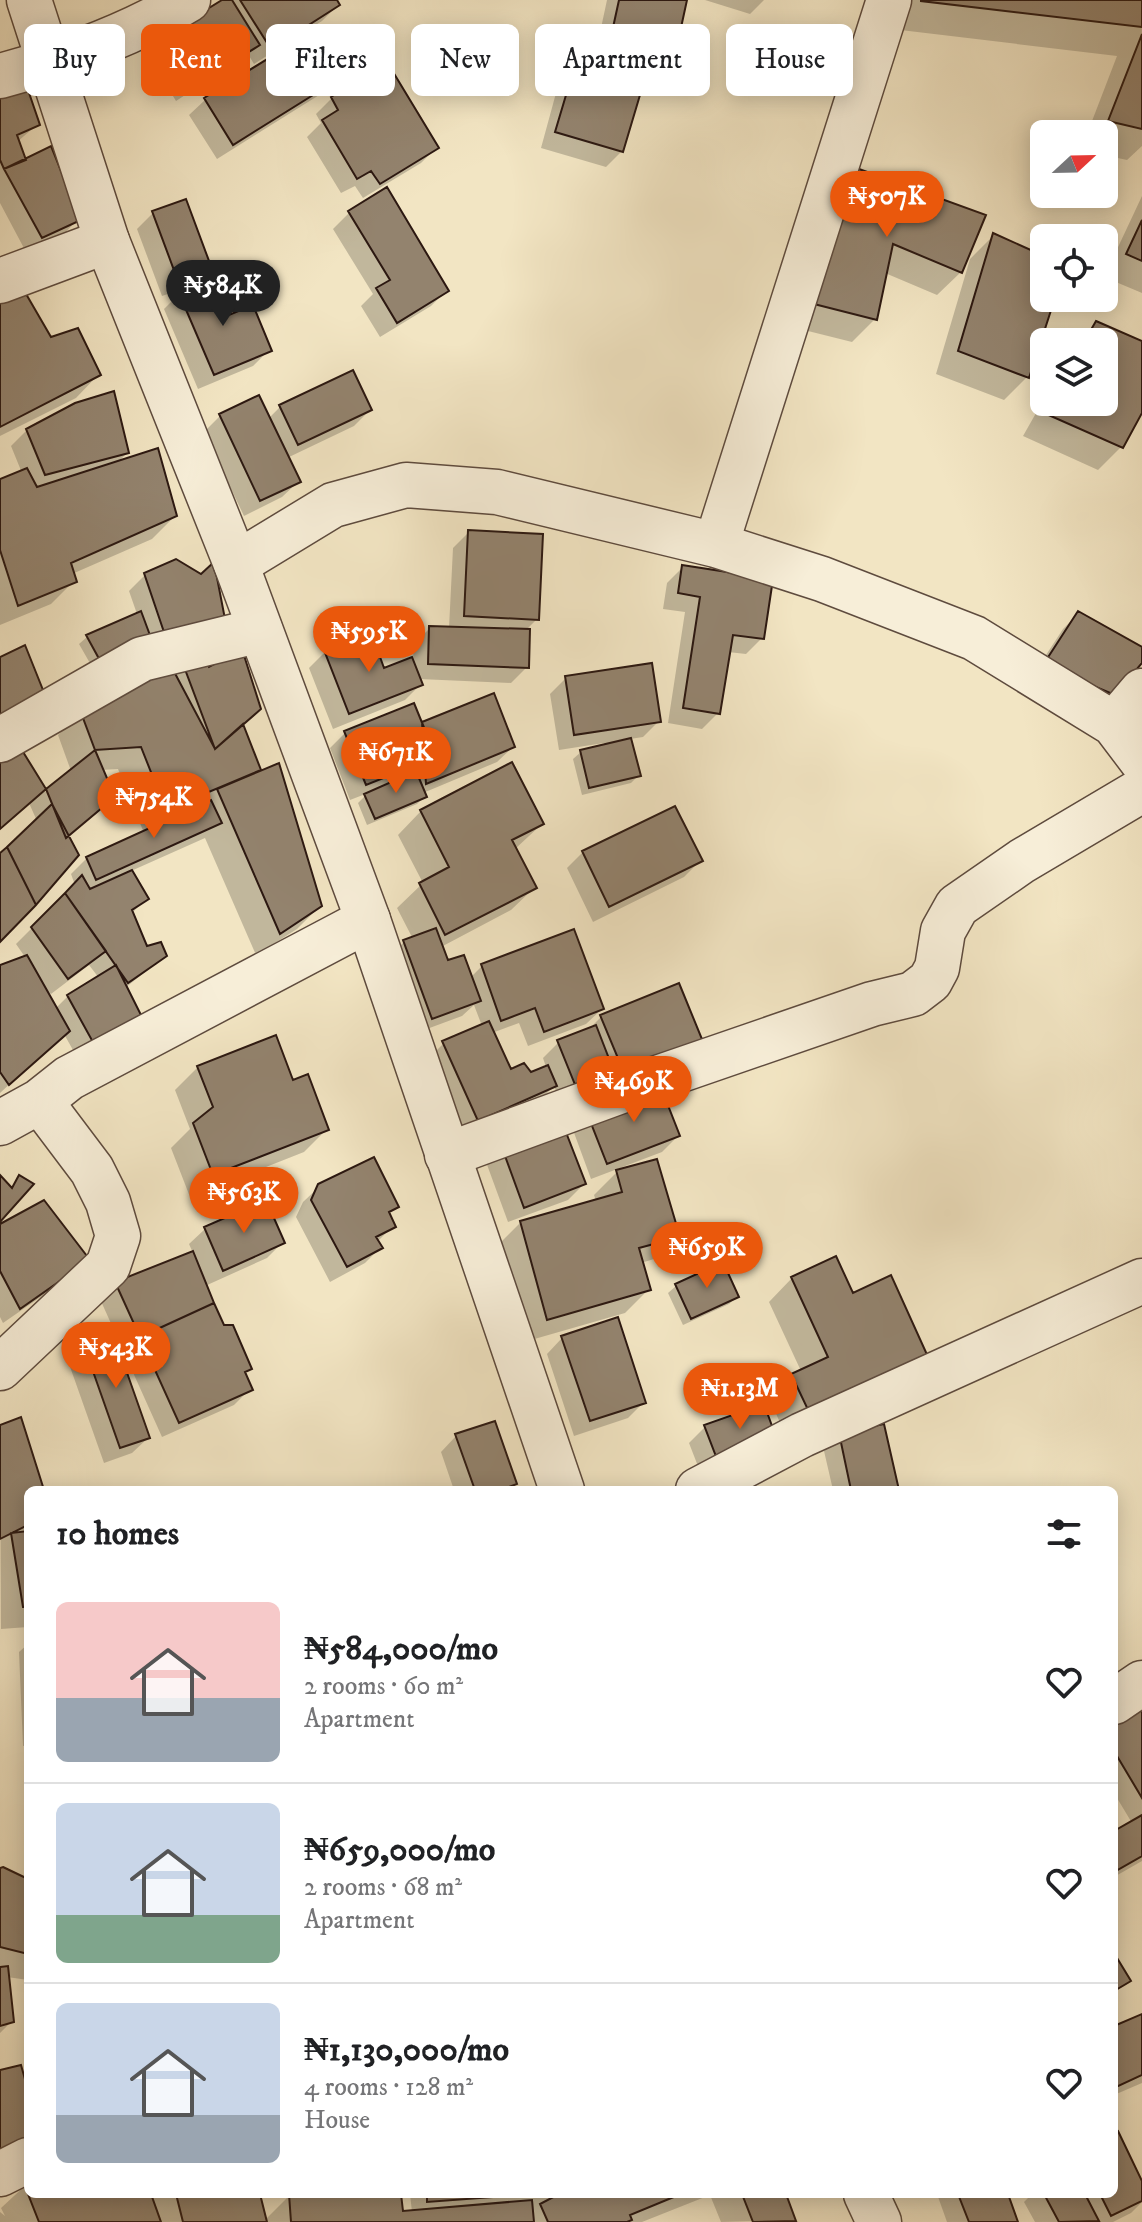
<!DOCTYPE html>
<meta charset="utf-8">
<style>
:root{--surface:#fff;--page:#f2f2f2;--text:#202124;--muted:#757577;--line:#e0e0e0;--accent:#ea580c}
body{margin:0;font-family:"IM FELL DW Pica",serif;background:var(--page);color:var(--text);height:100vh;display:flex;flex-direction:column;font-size:30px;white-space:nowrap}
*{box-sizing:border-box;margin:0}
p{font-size:26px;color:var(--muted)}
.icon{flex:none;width:44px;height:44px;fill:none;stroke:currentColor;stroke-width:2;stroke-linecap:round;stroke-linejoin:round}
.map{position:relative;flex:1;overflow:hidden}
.drawer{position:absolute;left:24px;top:1486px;width:1094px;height:712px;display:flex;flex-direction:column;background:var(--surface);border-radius:12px;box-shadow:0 4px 20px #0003}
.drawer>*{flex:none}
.hud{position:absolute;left:24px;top:24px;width:1094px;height:72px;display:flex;gap:16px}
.needle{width:52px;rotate:68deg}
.buttons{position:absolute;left:1030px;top:120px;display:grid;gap:16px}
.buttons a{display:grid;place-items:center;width:88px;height:88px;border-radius:12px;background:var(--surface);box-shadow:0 4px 20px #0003;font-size:40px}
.price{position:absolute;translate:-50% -68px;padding:0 18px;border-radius:28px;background:var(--accent);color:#fff;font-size:26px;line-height:52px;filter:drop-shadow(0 2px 4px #0008)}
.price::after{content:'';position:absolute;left:50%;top:48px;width:24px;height:18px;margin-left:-12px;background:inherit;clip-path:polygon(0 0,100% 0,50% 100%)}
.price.active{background:#222;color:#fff}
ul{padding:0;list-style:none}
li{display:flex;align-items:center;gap:24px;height:200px;padding:0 32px}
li+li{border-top:2px solid var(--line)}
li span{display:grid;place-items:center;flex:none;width:224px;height:160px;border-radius:12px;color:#555}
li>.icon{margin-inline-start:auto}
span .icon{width:96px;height:96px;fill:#fffc;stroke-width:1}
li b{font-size:34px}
h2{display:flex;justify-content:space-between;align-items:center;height:96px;padding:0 32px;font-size:34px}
.tag{padding:0 28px;border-radius:12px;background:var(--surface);box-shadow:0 4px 20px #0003;font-size:28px;line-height:72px}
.tag.active{background:var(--accent);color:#fff}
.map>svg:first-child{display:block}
.shadow{fill:#0003;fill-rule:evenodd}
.building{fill:#93836e;stroke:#2c1811;stroke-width:2}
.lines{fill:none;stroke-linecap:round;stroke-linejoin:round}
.minor-casing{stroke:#5e4b3e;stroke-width:47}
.tertiary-casing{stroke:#5e4b3e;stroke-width:47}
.minor{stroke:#f7eed8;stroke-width:44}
.tertiary{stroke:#f7eed8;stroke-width:44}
</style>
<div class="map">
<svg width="1142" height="2222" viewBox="0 0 1142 2222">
<rect width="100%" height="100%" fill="#f2e5c3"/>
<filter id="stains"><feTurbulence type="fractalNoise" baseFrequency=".0025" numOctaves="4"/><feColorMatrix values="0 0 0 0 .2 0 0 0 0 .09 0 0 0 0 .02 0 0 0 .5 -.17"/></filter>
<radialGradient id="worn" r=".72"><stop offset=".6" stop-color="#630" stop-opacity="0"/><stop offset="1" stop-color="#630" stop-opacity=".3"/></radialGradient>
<path class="shadow" d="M226 0H335L338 5 322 21 254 64 248 54 176 101 148 55 164 39Z
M607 0H685L671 68 655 84 592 70Z
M705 0H764L750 14Z
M896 0H1142V146L1127 160 1104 155V134H1087L1117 56 892 29Z
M386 65 437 147 421 163 363 198 355 186 341 193 307 137 321 123 316 114 332 98Z
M348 72 332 87 217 159 189 115 205 100Z
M572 77 622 151 606 167 541 148 556 93Z
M0 97 38 124 17 142 24 161 78 219 63 235 26 252 0 203Z
M826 190 961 272 937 295 885 273 875 319 852 342 788 326Z
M1142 196V293L1104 277Z
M184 202 209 269 189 289 269 350 253 366 198 389 164 309 185 288 162 296 137 229 153 213Z
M349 213 447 290 431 306 380 337 361 306 373 294 333 229Z
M993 236 1044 258V298H1053L1027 377 1004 400 936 374 970 259Z
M0 305 99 374 76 398 0 436Z
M1096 323 1142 343V409L1121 447 1098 470 1023 436 1044 399V402H1104V342H1078Z
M258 398 268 419 280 407 370 410 354 426 287 458 298 482 282 497 244 516 204 432 220 416Z
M27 430 127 453 116 464 175 516 152 539 72 574 74 581 51 604 0 625V481L22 473 11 446Z
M469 532 537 619 525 631 527 667 511 683 419 679 421 684 405 700 333 729 309 668 325 652 383 670 413 658 414 644 430 628H449L453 548Z
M683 567 762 638 746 654 728 652 718 713 702 729 668 723 685 612 663 609 667 583Z
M145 575 223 618 95 672 79 644 87 637 137 614 129 591Z
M1079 613 1142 649V660L1098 709 1029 681 1063 629Z
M178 650 242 726 320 906 297 929 256 955 205 838 131 871 146 899 131 914 146 948 165 956 125 988 140 1018 78 1059 64 1034 0 1093V967L25 957 16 944 75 885 71 874 87 858 144 833 118 769 101 770 113 796 67 837 0 939V856L37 821 29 803 0 828 19 750 45 792 71 771 58 735 81 712ZM89 965 99 978 68 996 55 1009 43 987 51 994Z
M566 678 659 721 643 737 630 739 639 775 631 783 582 795 573 759 581 752 605 746 604 743 559 750 550 694Z
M421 725 513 747 497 762 423 793 425 796 417 804 367 825 358 803 368 793 350 800 330 748 345 733Z
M421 811 542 824 515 849 535 887 511 910 441 947 447 963 470 978 482 966 602 1009 586 1024 528 1046 519 1023 492 1033 510 1072 530 1075 546 1067 543 1058 559 1042 588 1030 601 1017 687 1064 564 1112 554 1086 539 1101 462 1136 428 1059 444 1043 482 1026 474 1005 462 1016 416 1033 388 958 404 942 413 939 397 908 423 883 398 835Z
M583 852 700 861 684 877 593 922 567 868Z
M198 1067 292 1082 327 1129 304 1152 190 1197 171 1148 190 1129 175 1090Z
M589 1114 678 1136 662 1152 591 1179 573 1130Z
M502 1146 584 1184 568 1200 508 1222 486 1162Z
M619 1170 677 1236 654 1259 641 1263 648 1290 625 1313 524 1342 497 1246 521 1222 596 1201 594 1195Z
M320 1186 397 1206 388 1215 393 1226 377 1242 381 1247 365 1263 330 1282 296 1217 303 1202Z
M0 1226 71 1276 3 1323 0 1317Z
M205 1229 283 1242 267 1258 205 1286 222 1328 250 1368 244 1374 250 1389 234 1405 162 1437 100 1299 116 1284 193 1253 189 1244Z
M722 1265 737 1297 729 1304 683 1325 668 1293 676 1286Z
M792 1278 852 1295 927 1358 786 1436 769 1398 801 1371 769 1302Z
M562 1338 644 1402 628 1418 574 1436 547 1354Z
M84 1345 148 1438 132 1453 104 1463 68 1361Z
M763 1407 701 1474 689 1443 705 1427Z
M0 1427 42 1490H28V1627L1 1629Z
M840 1435 897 1490H833L824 1451Z
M456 1436 515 1484 509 1490H454L441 1452Z
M28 1644V1745L23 1746 19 1652Z
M1142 1707V1861L1114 1877V1833L1132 1823 1114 1793V1724Z
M0 1870 28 1881V1980L7 1977 12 2021 0 2033Z
M1142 2016V2083L1114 2095V2029Z
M1114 2136 1142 2186V2202L1131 2213 1113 2222H1035L1024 2202 1032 2194H1114Z
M28 2183V2194H258L265 2220 290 2195 304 2194H399L401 2213 412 2212 410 2194H784L794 2220 721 2222 710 2195 642 2222H0V2212L5 2216 1 2208Z
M937 2194H1006L1016 2222H947Z"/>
<path class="building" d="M222 0H232L260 45 192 87 162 37Z
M240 0H337L340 5 271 49Z
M619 0H687L672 69 607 55Z
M1142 0V27L921 1V0Z
M321 26 350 72 233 145 204 98Z
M1142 34V129L1108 121Z
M387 62 439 148 380 184 371 171 357 179 322 120 338 110 331 97Z
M572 75 640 95 623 152 555 132Z
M27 87 40 125 17 135 26 160 4 169 0 160V95Z
M51 146 81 220 42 238 4 169Z
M848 165 986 215 962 273 893 244 877 320 810 303Z
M387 187 449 291 397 323 376 288 390 280 348 211Z
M186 199 212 269 178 281 152 211Z
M1142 220V261L1126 254Z
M993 233 1044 256V298H1055L1029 378 958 351Z
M213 277 229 315 253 305 272 351 214 375 178 291Z
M22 287 51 337 78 328 101 375 0 427V302Z
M1096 321 1142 341V413L1123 448 1044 413 1050 402H1104V342H1084Z
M353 370 372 410 298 445 279 405Z
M114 391 129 453 45 475 26 429 75 403Z
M259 395 301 482 260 501 219 414Z
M158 448 177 516 71 563 77 582 18 606 0 550V479L27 468 37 487Z
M468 530 543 534 539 620 464 616Z
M176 559 201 574 214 562 225 619 166 638 144 573Z
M682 565 773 579 764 639 733 635 720 714 683 708 700 597 678 593Z
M141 611 151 638 103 666 86 635Z
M1078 611 1142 647V663L1115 695 1043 665Z
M429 626 530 629 529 668 428 664Z
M371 632 384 668 412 657 423 685 349 714 324 650Z
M197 644 209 667 242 649 261 709 215 749 177 648Z
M25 645 43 690 0 716V657Z
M652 663 661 722 574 735 565 676Z
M170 664 215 749 243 724 261 770 166 810 141 747 95 750 80 710Z
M494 693 515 747 426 784 422 722Z
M414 703 436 757 366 785 344 731Z
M631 738 641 776 589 788 580 750Z
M20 747 46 789 0 829V757Z
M95 750 115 797 66 838 46 789Z
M512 762 544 824 512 840 537 888 445 935 419 883 449 867 420 810Z
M279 763 322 906 280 934 217 789Z
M416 771 427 797 375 819 364 794Z
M211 800 222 823 96 880 86 857Z
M52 804 79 855 36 905 7 847Z
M675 806 703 861 609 907 582 851Z
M7 847 36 905 0 942V853Z
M132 870 149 899 132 910 147 946 161 942 167 956 128 983 65 893 82 875 90 889Z
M65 893 106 951 68 979 31 927Z
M436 928 448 960 464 955 481 1001 432 1019 403 940Z
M574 929 604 1009 544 1032 535 1008 501 1021 481 964Z
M27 955 70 1031 9 1085 0 1072V965Z
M116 965 143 1019 94 1044 67 995Z
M679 983 706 1049 627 1080 600 1015Z
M489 1021 511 1069 524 1063 531 1072 548 1065 557 1086 478 1121 442 1041Z
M596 1025 618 1082 580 1097 557 1040Z
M276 1035 293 1080 308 1074 329 1130 213 1175 193 1123 213 1107 197 1066Z
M660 1085 680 1136 607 1164 587 1113Z
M562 1122 586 1184 524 1208 501 1145Z
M374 1157 399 1207 389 1212 396 1227 376 1237 383 1248 347 1267 311 1200 318 1184Z
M657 1159 680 1237 639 1248 651 1290 547 1320 520 1221 622 1192 616 1170Z
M0 1175 12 1188 19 1175 34 1184 0 1222Z
M44 1200 90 1260 20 1309 0 1271V1224Z
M266 1200 285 1243 223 1271 204 1227Z
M193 1251 214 1303 140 1337 115 1282Z
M836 1256 853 1293 891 1275 929 1359 810 1414 791 1374 828 1357 791 1277Z
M723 1262 739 1297 691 1319 675 1284Z
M214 1303 224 1325H233L252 1369 245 1372 253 1390 179 1423 140 1337Z
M618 1317 646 1403 590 1421 561 1336Z
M113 1333 150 1438 120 1448 83 1343Z
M764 1404 776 1437 717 1459 704 1425Z
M21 1417 44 1490H28V1525L0 1539V1425Z
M495 1421 517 1484 501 1490H475L455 1434Z
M884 1424 899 1490H851L839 1433Z
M28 1531V1607H23L11 1533Z
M1142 1704V1798L1114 1751V1721Z
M1142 1815V1856L1114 1872V1831Z
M3 1867 28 1879V1954L0 1947V1868Z
M1114 1953 1131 1981 1114 1991Z
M8 1966 14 2022 0 2026V1967Z
M1142 2014V2075L1114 2088V2026Z
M21 2065 28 2090V2155L0 2167V2070Z
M1118 2131 1142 2181V2201L1111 2216 1100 2194H1114V2133Z
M28 2194H151L161 2222H39Z
M176 2194H260L267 2222H183Z
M289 2194H401L403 2211 532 2200 534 2222H291Z
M427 2194H535L427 2202Z
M559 2194H681L630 2215 632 2220 627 2222H548L540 2204Z
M742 2194H786L796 2221 753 2222Z
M958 2194H1008L1018 2222H969Z
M1044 2194H1085L1099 2221 1059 2222Z"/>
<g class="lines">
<g class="minor-casing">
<path id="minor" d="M0 76C64 59 131 35 188 0
M0 281 107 241
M716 545 889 0
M236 564 333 505 406 485 497 492 716 545 822 579 974 638 1114 724 1142 761
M1114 724 1142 691
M0 740 142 659 260 630
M0 1123 40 1101 69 1078 368 920
M447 1155 640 1084 872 1004 913 994 930 981 937 968 943 931 957 906 1022 861 1142 790
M0 1368 108 1266 118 1236 108 1202 92 1170 40 1101
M698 1490 802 1435 1142 1281
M1114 1702 1142 1683
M0 2174 28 2160"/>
</g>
<g class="tertiary-casing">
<path id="tertiary" d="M29 0 107 241 236 564 368 920 562 1490
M866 2194 879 2222"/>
</g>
<use href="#minor" class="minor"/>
<use href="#tertiary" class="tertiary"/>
</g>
<rect width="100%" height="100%" filter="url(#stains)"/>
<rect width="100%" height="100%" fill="url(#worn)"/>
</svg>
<div class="buttons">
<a><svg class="needle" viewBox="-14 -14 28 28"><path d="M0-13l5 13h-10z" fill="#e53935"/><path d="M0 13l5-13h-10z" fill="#757577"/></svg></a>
<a><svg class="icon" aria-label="locate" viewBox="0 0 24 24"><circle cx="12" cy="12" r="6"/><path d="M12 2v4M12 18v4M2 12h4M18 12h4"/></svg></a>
<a><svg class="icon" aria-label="layers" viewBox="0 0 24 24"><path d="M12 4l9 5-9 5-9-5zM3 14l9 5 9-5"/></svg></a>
</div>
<b class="price" style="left:887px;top:239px">₦507K</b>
<b class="price active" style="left:223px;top:328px">₦584K</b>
<b class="price" style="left:369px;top:674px">₦595K</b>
<b class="price" style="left:396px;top:795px">₦671K</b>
<b class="price" style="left:154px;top:840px">₦754K</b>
<b class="price" style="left:634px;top:1124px">₦469K</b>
<b class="price" style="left:244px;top:1235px">₦563K</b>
<b class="price" style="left:707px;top:1290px">₦659K</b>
<b class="price" style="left:116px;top:1390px">₦543K</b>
<b class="price" style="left:740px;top:1431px">₦1.13M</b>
<div class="hud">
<a class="tag">Buy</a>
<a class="tag active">Rent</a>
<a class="tag">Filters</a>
<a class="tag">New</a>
<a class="tag">Apartment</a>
<a class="tag">House</a>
</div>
<section class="drawer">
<h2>10 homes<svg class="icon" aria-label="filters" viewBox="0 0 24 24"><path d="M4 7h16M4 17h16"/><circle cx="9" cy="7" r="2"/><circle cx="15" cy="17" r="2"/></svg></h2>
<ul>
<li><span style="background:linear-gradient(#f6c9c9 60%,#9aa5b1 0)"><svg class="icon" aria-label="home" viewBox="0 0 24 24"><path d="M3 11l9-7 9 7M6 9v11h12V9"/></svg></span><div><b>₦584,000/mo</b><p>2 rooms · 60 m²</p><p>Apartment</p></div><svg class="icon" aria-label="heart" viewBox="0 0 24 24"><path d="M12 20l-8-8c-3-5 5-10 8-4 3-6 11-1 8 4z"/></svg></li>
<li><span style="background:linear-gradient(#c9d6e8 70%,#7fa58c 0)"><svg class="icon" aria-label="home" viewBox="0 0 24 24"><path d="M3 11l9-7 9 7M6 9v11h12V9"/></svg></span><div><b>₦659,000/mo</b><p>2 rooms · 68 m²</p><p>Apartment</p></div><svg class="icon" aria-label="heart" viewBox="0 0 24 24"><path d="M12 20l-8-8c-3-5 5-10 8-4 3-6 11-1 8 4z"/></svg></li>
<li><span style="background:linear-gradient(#c9d6e8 70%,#9aa5b1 0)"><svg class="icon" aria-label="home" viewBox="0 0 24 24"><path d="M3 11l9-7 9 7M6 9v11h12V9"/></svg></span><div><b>₦1,130,000/mo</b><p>4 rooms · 128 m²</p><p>House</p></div><svg class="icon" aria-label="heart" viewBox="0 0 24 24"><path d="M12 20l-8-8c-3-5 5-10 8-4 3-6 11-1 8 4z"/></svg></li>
</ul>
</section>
</div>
